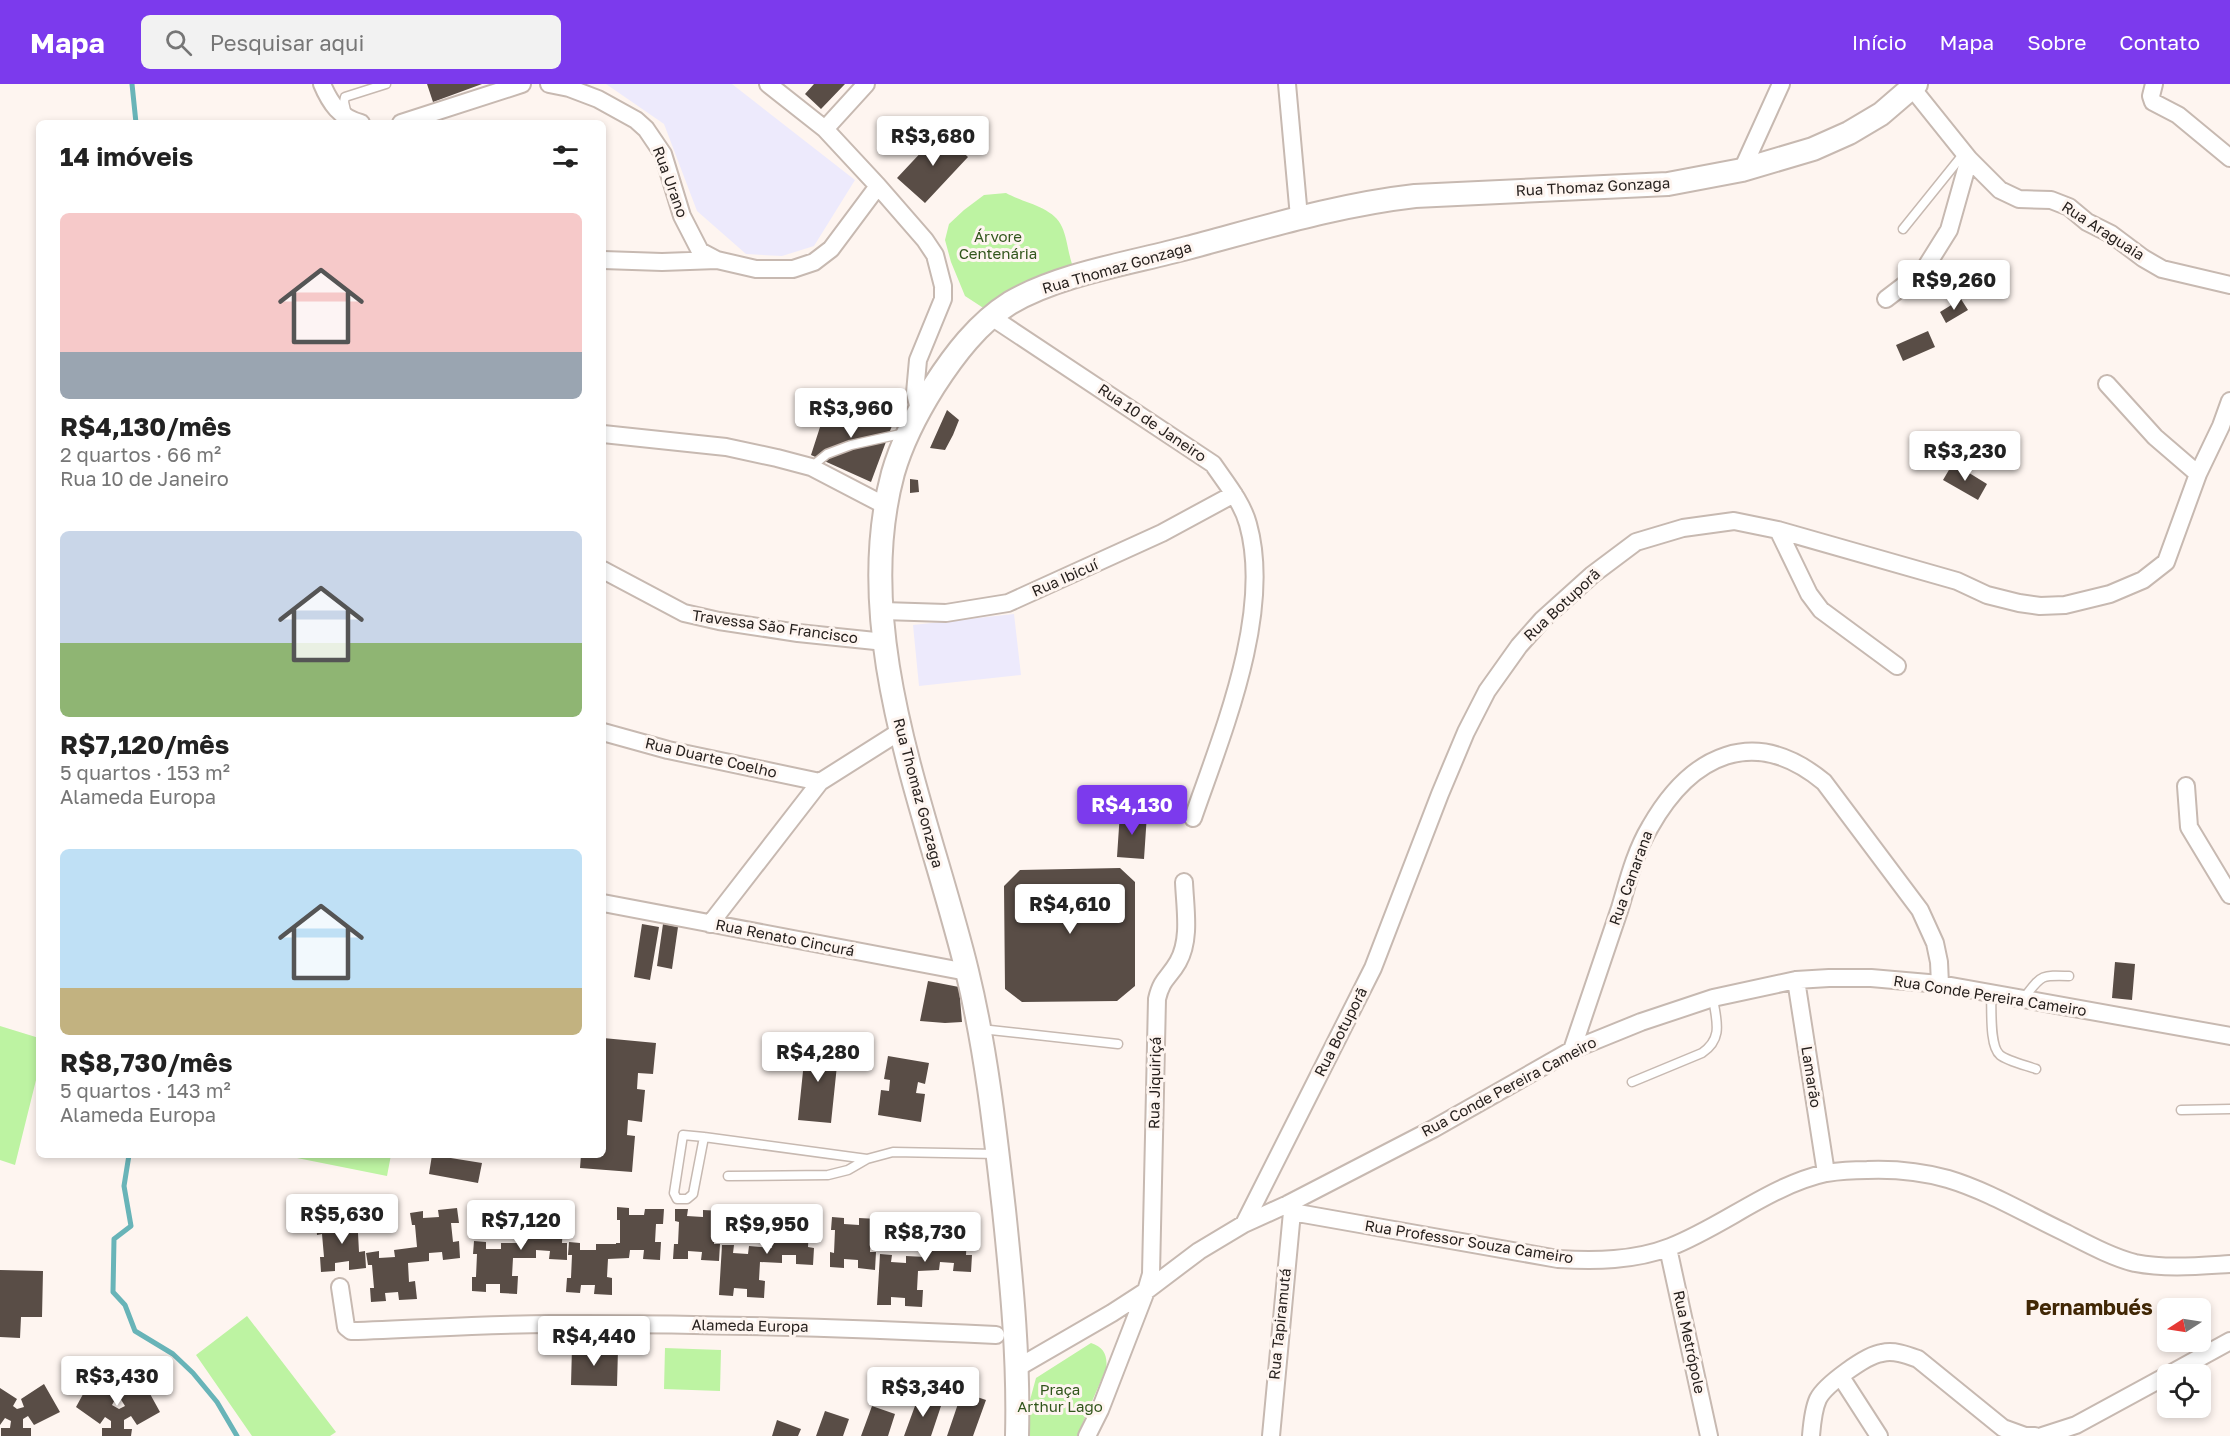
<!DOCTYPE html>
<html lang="pt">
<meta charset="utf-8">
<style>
:root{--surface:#fff;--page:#f2f2f2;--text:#222;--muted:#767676;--accent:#7c3aed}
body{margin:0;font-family:"Golos Text",sans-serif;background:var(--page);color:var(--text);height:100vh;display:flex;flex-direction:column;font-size:22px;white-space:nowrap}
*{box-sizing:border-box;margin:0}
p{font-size:20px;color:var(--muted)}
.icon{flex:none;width:33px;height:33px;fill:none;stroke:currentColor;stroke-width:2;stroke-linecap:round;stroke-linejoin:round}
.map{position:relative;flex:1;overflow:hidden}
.details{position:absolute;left:36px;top:36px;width:570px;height:1038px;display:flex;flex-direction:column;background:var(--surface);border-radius:9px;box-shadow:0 3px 9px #0003}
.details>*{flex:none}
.needle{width:39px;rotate:258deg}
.fabs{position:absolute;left:2157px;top:1214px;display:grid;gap:12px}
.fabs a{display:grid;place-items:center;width:54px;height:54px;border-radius:9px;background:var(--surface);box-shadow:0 3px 9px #0003;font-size:30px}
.price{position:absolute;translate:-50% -51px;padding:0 14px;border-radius:6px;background:#fff;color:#222;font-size:20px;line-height:39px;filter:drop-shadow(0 2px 3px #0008)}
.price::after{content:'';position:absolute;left:50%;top:36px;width:18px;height:14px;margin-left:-9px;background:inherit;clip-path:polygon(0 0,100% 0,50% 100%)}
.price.selected{background:var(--accent);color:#fff}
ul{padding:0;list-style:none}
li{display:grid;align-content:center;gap:12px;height:318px;padding:0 24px}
li span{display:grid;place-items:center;height:186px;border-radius:9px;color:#555}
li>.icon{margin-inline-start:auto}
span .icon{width:108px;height:108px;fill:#fffc;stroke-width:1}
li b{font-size:26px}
h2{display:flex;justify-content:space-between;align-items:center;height:72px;padding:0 24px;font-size:26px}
header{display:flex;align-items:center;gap:36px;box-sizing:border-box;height:84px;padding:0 30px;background:var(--accent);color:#fff}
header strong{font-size:28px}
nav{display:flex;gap:33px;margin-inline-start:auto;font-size:21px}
.search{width:420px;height:54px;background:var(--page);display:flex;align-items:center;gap:15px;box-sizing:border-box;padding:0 21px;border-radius:9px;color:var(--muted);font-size:22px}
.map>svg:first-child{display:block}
.education{fill:#edeafc}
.green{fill:#bdf3a2}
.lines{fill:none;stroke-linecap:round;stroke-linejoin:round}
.stream{stroke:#68b4b8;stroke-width:5}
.building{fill:#594d46}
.lane-casing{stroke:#c7b9b1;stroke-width:11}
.street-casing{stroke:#c7b9b1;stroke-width:20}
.secondary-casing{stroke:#c7b9b1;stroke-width:26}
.lane{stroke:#fff;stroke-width:8}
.street{stroke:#fff;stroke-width:16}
.secondary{stroke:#fff;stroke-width:22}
.labels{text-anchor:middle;stroke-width:6;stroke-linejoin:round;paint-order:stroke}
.street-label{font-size:15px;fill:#27211e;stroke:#fef5f0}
.park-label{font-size:15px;fill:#31551b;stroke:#fef5f0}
.district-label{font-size:21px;font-weight:bold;fill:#412705;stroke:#fef5f0}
</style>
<header>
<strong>Mapa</strong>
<div class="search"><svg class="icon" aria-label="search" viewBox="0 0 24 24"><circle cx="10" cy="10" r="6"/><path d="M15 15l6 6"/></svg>Pesquisar aqui</div>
<nav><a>Início</a><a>Mapa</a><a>Sobre</a><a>Contato</a></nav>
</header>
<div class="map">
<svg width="2230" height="1352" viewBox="0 0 2230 1352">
<rect width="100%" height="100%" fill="#fef5f0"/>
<path class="education" d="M606 0H732L855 96 814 162 782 172 746 170 697 127 664 40Z
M1014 530 1021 591 919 602 913 541Z"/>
<path class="green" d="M1006 109C1024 119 1054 123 1062 143 1067 154 1068 168 1072 180L1065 189 988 227 965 212 951 178 945 156 949 140 964 126 984 111Z
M0 942 39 954V984L15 1081 0 1076Z
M282 1071H391L387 1092Z
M247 1232 336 1348 330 1352H252L196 1271Z
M1091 1259C1104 1263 1108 1272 1106 1285L1077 1352H1030V1316L1036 1294Z
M665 1264 721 1266 720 1307 664 1305Z"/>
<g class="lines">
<path class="stream" d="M132 0 136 39
M129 1071 124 1102 131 1142 114 1155 113 1208 125 1221 135 1247 173 1270 193 1289 217 1318 237 1352"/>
</g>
<path class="building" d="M427 0H482L433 18Z
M814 0H845L821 25 805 10Z
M941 47 968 73 925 119 897 94Z
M1961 215 1968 226 1946 239 1940 228Z
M1928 247 1935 263 1903 277 1896 261Z
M830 312 893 339 871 398 811 371Z
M947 326 959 336 953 351 945 366 930 364Z
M1953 379 1987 400 1978 416 1943 396Z
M910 395 918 396 919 408 910 409Z
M1120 728 1147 730 1144 775 1117 773Z
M1120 784 1135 798V902L1117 917 1022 918 1005 905 1004 802 1020 786Z
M642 840 659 843 650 896 634 893Z
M663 840 678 843 672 885 657 882Z
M2115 878 2135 880 2132 916 2112 914Z
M928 897 959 903 962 938 945 939 920 937Z
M603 954 656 959 653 990 638 989 637 1005 645 1006 642 1038 628 1036 627 1051 635 1052 632 1088 580 1084 581 1071H603Z
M806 958 839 962 831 1039 798 1036Z
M888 972 929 979 925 1000 918 998 916 1009 925 1010 921 1038 878 1031 881 1006 889 1007 890 996 884 995Z
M432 1071 482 1079 478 1099 429 1090Z
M617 1123 629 1124V1131H644L645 1125H664L663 1140H656L655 1158H661L660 1176 643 1175 644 1166H630L629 1174 608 1175 607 1193 612 1194V1211L594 1210 595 1201H581L580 1209 566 1208 567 1194H571L572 1171H568L569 1158 580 1159V1166H596V1160H616V1159H620V1136H617Z
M457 1124 459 1139H451L453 1158 459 1157 460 1174 443 1176 442 1168 429 1169V1177L408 1179 409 1198 415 1197 417 1215 399 1216 398 1208 385 1209 386 1217 371 1218 370 1204H374L372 1181H368L366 1169 379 1167V1174L395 1173 394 1166 417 1163 415 1141H412L410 1129 423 1127V1134L439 1133 438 1126Z
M523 1124H536L535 1131 550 1132 551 1125 570 1126V1140H563L562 1159H567V1176L549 1175 550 1167 536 1166V1174H513L512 1192H518L517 1210 500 1209V1200H486V1208L472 1207V1193H476L477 1170H473L474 1157 486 1158V1165H501V1159H526L527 1136H523Z
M675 1125H688L687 1132 703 1133V1126L722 1127V1141H715L714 1160H720L719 1177 701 1176 702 1168 688 1167V1175H673L674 1160H678L679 1138 675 1137Z
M769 1128 782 1129 781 1136H797V1130H817L816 1145H809L808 1163 814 1164 813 1181 796 1180V1171H782V1179L760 1178 759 1196 765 1197 764 1214 747 1213V1205L734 1204 733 1212 719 1211 722 1161H734L733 1169 748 1170 749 1162 772 1164 773 1141H769Z
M832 1133 844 1134V1140L859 1141V1134L878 1135V1150L871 1149 870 1168H876L875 1186 858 1184V1176L844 1175V1184L830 1183V1168L834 1169 835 1146H831Z
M363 1134 365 1148 358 1149 359 1168 365 1167 366 1184 349 1186V1177L335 1179V1187L321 1188 320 1173H324L322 1150 317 1151 316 1138 329 1137V1144L345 1143 344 1136Z
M928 1135 940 1136V1143L954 1144 955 1137 974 1138V1152H967L966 1171H972L971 1188 953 1187 954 1179 940 1178 939 1186 918 1187 917 1206H923L922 1223 905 1222V1214L891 1213V1221H877L880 1170 892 1171 891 1178 906 1179V1172L926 1173Z
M0 1186 43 1187 42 1233H21L20 1254 0 1253Z
M572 1263 618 1265 617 1302 571 1301Z
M94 1290 118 1310 112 1321 119 1325 125 1322 120 1314 144 1299 160 1328 137 1341 131 1332 124 1336V1345H132L131 1352H102V1344H111V1337L105 1333 100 1340 76 1323Z
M44 1300 60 1328 34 1341 28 1332 23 1335V1344H31V1352H1V1344H10L11 1337 5 1334 0 1341V1304L17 1315 13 1322 17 1325 24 1323 21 1315Z
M962 1308 986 1316 973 1352H947Z
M919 1311 942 1319 931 1352H904Z
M872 1322 895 1330 888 1352H861Z
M825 1327 849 1335 843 1352H816Z
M777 1336 801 1345 798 1352H772Z"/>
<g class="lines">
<g class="lane-casing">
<path id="lane" d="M347 31 344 18 345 13 386 0
M1903 145 1965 68
M811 383 827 370 851 361 905 349
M1991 910C1992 924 1989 962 2000 971 2007 977 2028 982 2036 985
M2023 915C2042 891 2039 891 2069 892
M981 945 1118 960
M1632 998 1702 969C1724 954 1716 936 1713 914
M2181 1026 2230 1025
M704 1053 693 1110 687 1115H677L674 1109 683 1051 704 1053 867 1075
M728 1092 828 1091 848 1086 867 1075 893 1068 997 1070"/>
</g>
<g class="street-casing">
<path id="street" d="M322 0C330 19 340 34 361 39
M549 0 569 4 598 15 636 36 646 45 663 70 682 132 700 167 717 176
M768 0 825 45 878 102 925 156 935 171 943 202V215L918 276 915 309 919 325
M1287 0 1299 133
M2154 0 2151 12 2153 18 2178 31 2230 74
M1912 4 1969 75 2000 106 2019 115 2051 116 2069 123 2087 138 2111 150 2143 174 2162 185 2230 201
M401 39 522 0
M825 45 866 0
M1742 86 1781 0
M603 176 662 178 717 176 756 185H793L814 178 831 165 878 102
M1886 215 1924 186 1949 146 1969 75
M990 232 1213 380C1226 399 1242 418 1248 440 1273 529 1222 650 1193 734
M2107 300 2155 353 2198 390
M603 350 726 363 777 374 811 383 886 422
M1778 446 1809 510 1821 526 1897 582
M603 486 684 529 719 537 798 549 885 558
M883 527 946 529 1008 519 1162 449 1234 410
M603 648 668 666 820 698
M2186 702 2189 743 2230 811
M603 819 967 888
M710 840 820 698 899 648
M1796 896 1826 1089
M1572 966C1588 919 1604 871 1620 824 1628 797 1635 768 1650 743 1691 671 1754 640 1824 698L1920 826 1935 859 1939 878 1940 900
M1288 1120 1292 1128 1558 1175C1595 1177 1634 1177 1670 1163 1722 1143 1771 1101 1826 1089 1839 1087 1854 1086 1867 1086 1893 1085 1923 1088 1948 1095 1988 1107 2026 1130 2064 1148 2086 1159 2111 1173 2135 1179 2166 1185 2198 1182 2230 1180
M1244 1140 1373 884 1440 710 1466 648 1487 607 1519 562 1542 536 1592 491 1636 458 1683 444 1734 437 1778 446 1957 497 1987 511 2019 519 2040 522 2065 521 2110 510 2143 496 2166 478 2198 390 2221 342 2230 317
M1668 1164 1709 1352
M340 1203 346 1243 351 1247C418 1245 484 1240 551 1240 699 1239 847 1244 996 1251
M1017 1284 1112 1229 1146 1207 1199 1167 1244 1140 1288 1120 1433 1045 1572 966 1641 938 1713 914 1796 896 1829 894H1871L1940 900 2230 952
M2170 1290 2230 1257
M1841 1293 1879 1352
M1087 1352 1100 1326 1146 1207 1151 1190 1157 915C1162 894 1169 894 1178 878 1191 855 1185 824 1184 798
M1271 1352 1292 1128
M1811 1352C1812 1340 1813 1326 1818 1315 1825 1301 1866 1271 1882 1269 1894 1266 1907 1271 1918 1275L2003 1344 2025 1352H2035
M2042 1352 2076 1341 2168 1291"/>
</g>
<g class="secondary-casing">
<path id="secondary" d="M1017 1352C1019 1276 1012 1202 1004 1126 995 1046 986 965 967 887 929 731 849 552 893 389 902 358 917 329 934 302 954 271 978 239 1010 219 1059 190 1131 179 1187 164 1263 144 1336 121 1415 112L1668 100 1742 86 1813 65 1849 49 1881 30 1916 0"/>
</g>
<use href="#lane" class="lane"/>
<use href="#street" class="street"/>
<use href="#secondary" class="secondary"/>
</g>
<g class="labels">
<g class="street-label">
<text transform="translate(670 98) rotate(70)" y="5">Rua Urano</text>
<text transform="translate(1593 103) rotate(-3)" y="5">Rua Thomaz Gonzaga</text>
<text transform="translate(2103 147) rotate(33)" y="5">Rua Araguaia</text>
<text transform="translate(1117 184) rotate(-16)" y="5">Rua Thomaz Gonzaga</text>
<text transform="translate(1152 339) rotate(34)" y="5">Rua 10 de Janeiro</text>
<text transform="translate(1065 494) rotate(-24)" y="5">Rua Ibicuí</text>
<text transform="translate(1562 521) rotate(-43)" y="5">Rua Botuporã</text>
<text transform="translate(775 543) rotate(8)" y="5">Travessa São Francisco</text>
<text transform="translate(711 674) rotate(13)" y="5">Rua Duarte Coelho</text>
<text transform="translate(918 709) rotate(75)" y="5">Rua Thomaz Gonzaga</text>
<text transform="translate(1631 794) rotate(-70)" y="5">Rua Canarana</text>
<text transform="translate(785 854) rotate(11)" y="5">Rua Renato Cincurá</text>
<text transform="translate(1990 912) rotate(9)" y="5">Rua Conde Pereira Cameiro</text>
<text transform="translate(1341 948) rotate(-63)" y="5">Rua Botuporã</text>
<text transform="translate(1811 993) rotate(81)" y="5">Lamarão</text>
<text transform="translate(1155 999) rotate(-89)" y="5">Rua Jiquiriçá</text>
<text transform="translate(1509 1003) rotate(-28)" y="5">Rua Conde Pereira Cameiro</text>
<text transform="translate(1469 1158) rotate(9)" y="5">Rua Professor Souza Cameiro</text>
<text transform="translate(1280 1240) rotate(-84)" y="5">Rua Tapiramutá</text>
<text transform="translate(750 1242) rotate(1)" y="5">Alameda Europa</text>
<text transform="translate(1689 1258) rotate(78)" y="5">Rua Metrópole</text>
</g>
<g class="park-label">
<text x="998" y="158">Árvore<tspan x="998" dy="17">Centenária</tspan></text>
<text x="1060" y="1311">Praça<tspan x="1060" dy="17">Arthur Lago</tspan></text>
</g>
<g class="district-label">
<text x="2089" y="1231">Pernambués</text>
</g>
</g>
</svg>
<div class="fabs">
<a><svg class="needle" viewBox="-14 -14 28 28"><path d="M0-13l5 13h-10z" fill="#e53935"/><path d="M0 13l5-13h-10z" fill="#767676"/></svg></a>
<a><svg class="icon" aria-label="locate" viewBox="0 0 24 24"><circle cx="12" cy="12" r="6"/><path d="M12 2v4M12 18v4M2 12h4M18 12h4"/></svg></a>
</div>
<b class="price" style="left:933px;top:83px">R$3,680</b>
<b class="price" style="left:1954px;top:227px">R$9,260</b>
<b class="price" style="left:851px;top:355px">R$3,960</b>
<b class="price" style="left:1965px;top:398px">R$3,230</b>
<b class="price selected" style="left:1132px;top:752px">R$4,130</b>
<b class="price" style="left:1070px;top:851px">R$4,610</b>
<b class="price" style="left:818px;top:999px">R$4,280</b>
<b class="price" style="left:342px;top:1161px">R$5,630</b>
<b class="price" style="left:521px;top:1167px">R$7,120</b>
<b class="price" style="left:767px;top:1171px">R$9,950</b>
<b class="price" style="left:925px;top:1179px">R$8,730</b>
<b class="price" style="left:594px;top:1283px">R$4,440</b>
<b class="price" style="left:117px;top:1323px">R$3,430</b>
<b class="price" style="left:923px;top:1334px">R$3,340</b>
<section class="details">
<h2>14 imóveis<svg class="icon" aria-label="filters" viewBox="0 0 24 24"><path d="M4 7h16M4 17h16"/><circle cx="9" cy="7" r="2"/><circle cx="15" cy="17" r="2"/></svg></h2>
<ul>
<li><span style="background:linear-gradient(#f6c9c9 75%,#9aa5b1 0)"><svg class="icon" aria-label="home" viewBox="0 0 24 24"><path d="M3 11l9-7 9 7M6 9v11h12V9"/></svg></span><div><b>R$4,130/mês</b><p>2 quartos · 66 m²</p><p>Rua 10 de Janeiro</p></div></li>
<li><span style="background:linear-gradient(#c9d6e8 60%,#8fb573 0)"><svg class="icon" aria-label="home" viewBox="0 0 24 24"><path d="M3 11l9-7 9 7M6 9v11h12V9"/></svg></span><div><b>R$7,120/mês</b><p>5 quartos · 153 m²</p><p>Alameda Europa</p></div></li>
<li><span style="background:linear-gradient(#bfe0f5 75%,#c2b280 0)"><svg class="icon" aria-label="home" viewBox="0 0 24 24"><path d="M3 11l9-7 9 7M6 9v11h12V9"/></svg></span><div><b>R$8,730/mês</b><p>5 quartos · 143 m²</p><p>Alameda Europa</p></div></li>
</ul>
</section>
</div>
